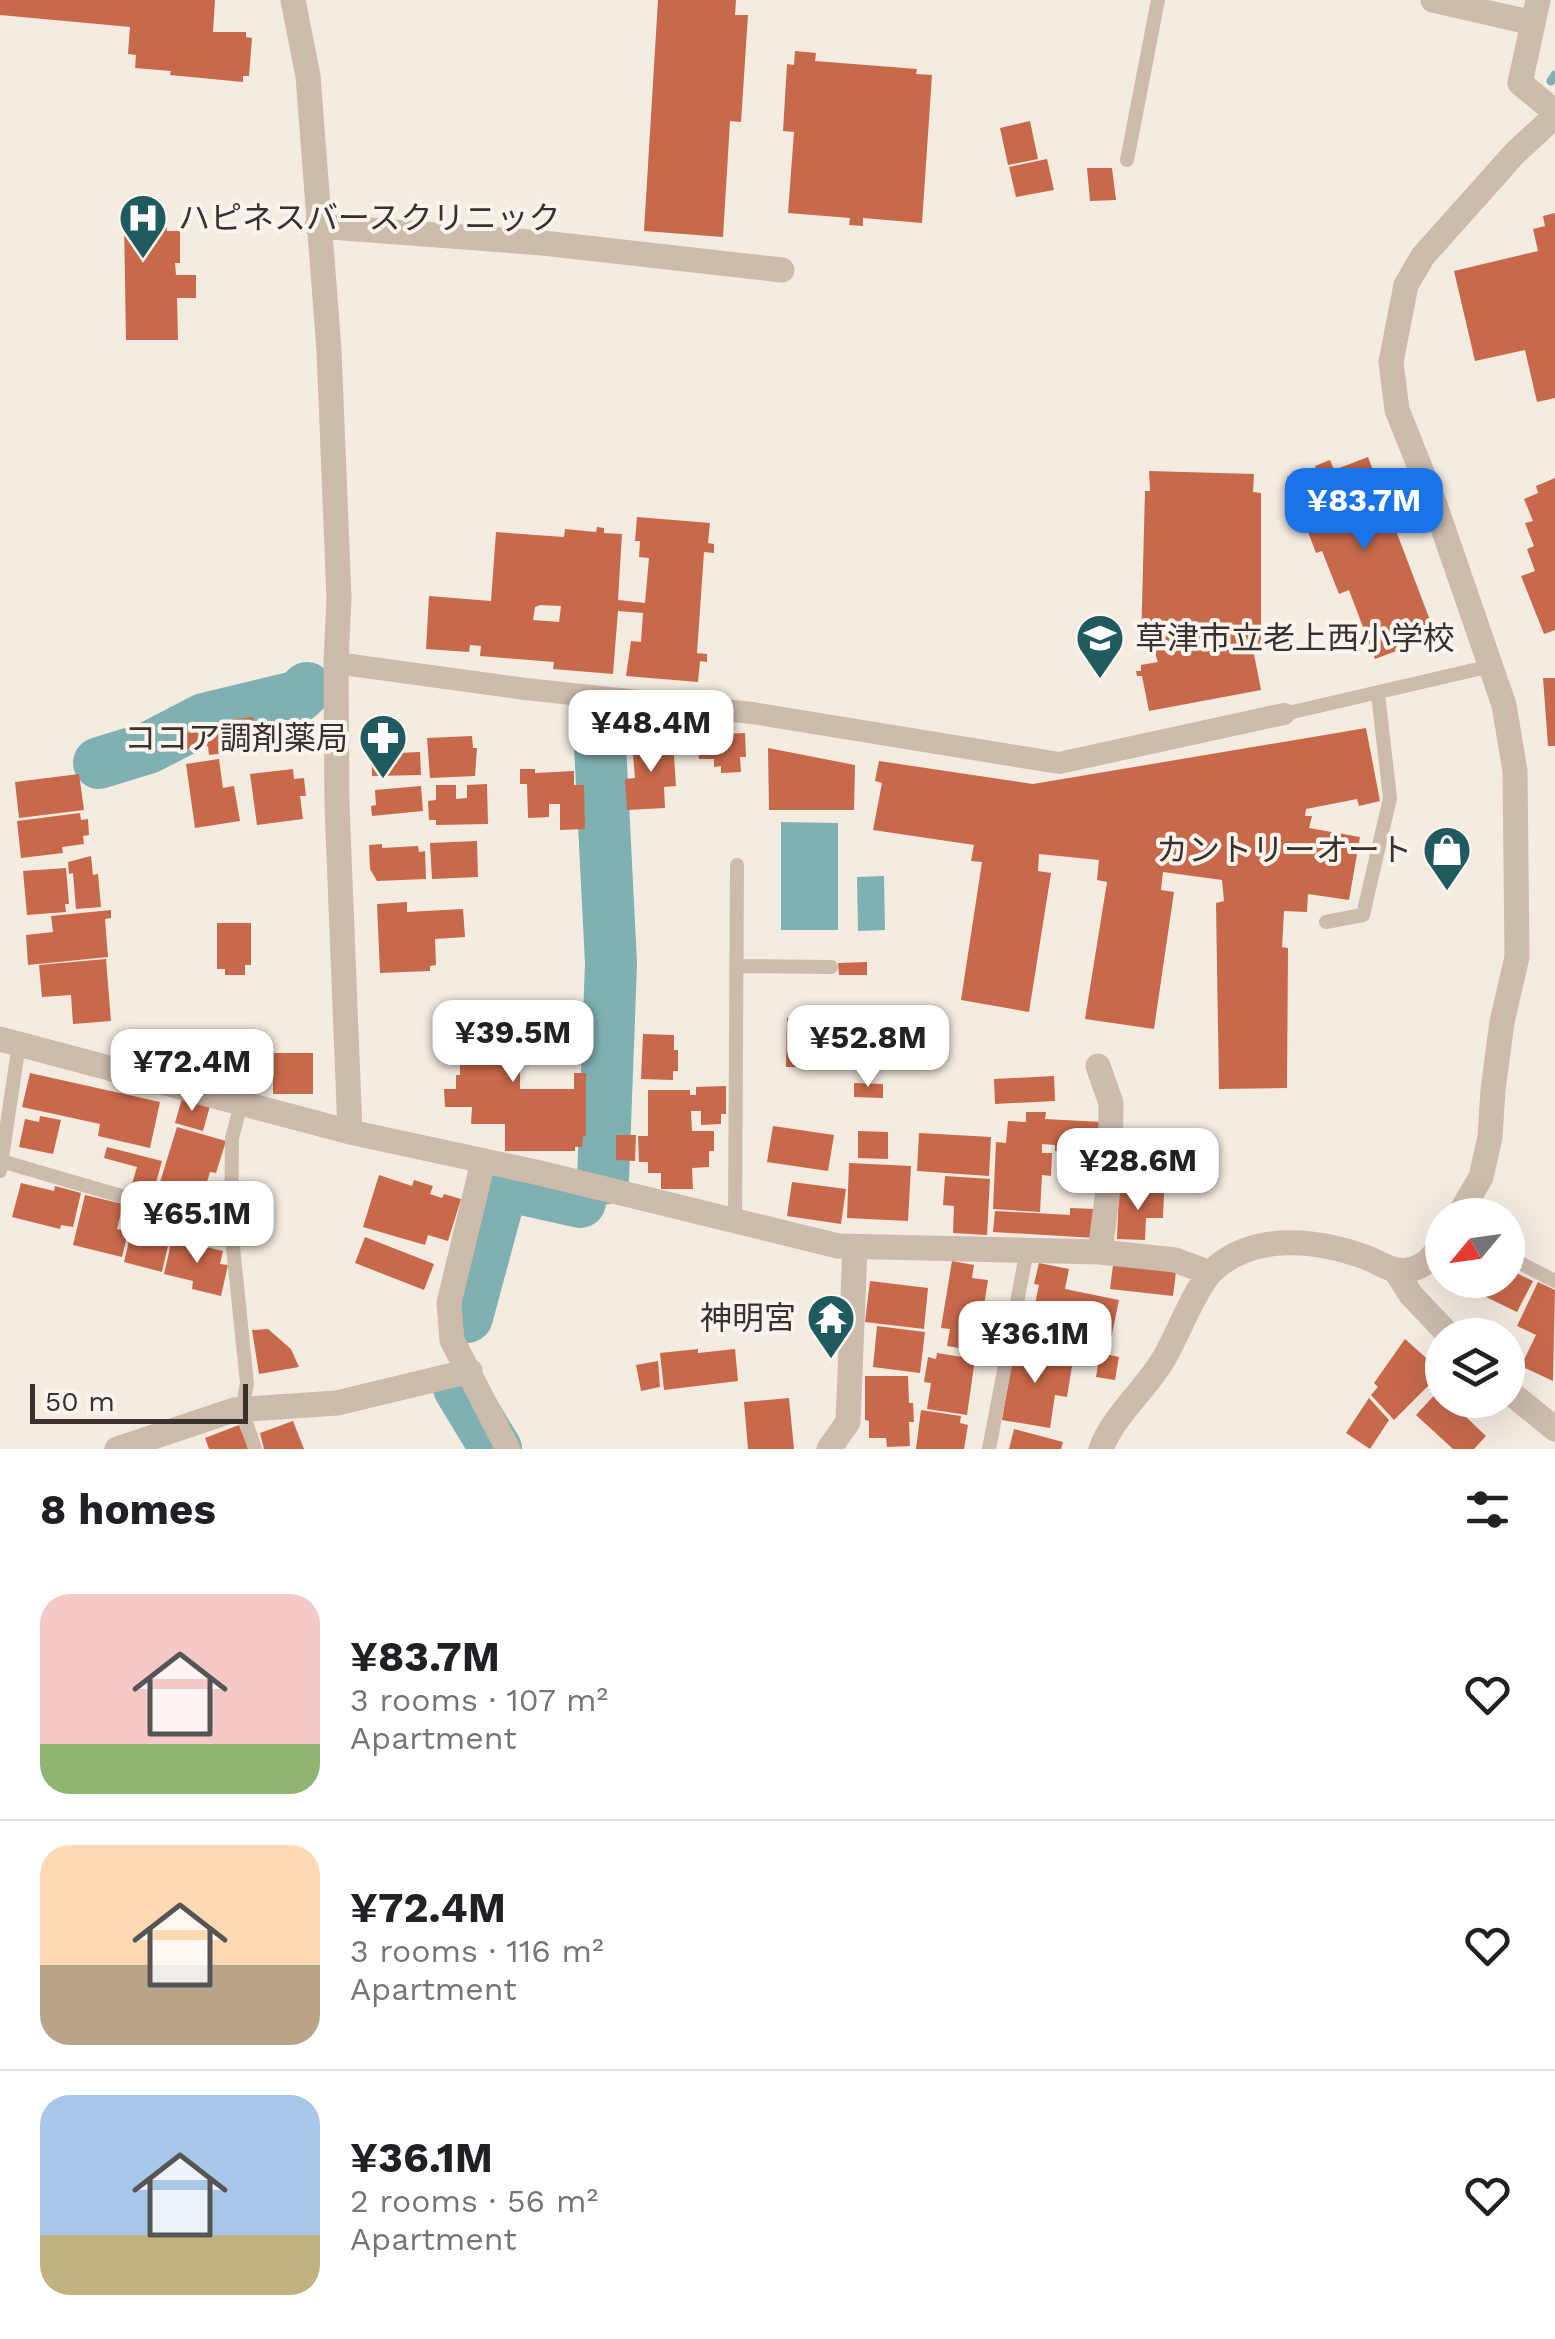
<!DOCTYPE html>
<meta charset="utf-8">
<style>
:root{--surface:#fff;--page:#f6f6f6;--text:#202124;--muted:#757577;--line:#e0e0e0;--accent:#1a73e8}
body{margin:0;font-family:"Work Sans","Noto Sans JP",sans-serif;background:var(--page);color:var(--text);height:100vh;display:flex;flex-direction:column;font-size:38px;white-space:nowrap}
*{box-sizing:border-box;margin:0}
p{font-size:32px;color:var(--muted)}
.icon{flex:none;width:55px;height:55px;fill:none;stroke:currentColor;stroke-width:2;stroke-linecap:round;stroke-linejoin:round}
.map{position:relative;height:1449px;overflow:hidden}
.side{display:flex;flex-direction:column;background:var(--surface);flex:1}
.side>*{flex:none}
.needle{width:65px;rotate:241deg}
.tools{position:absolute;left:1425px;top:1198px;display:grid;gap:20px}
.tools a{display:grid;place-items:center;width:100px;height:100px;border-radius:50%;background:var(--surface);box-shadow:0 10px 40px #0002;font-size:50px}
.scale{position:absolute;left:30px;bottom:25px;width:218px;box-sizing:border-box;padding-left:10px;border:5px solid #3b302b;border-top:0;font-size:28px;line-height:35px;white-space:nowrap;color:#3b302b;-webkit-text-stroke:8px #fbf5ee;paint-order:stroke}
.price{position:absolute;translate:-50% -85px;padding:0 22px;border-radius:20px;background:#fff;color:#222;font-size:32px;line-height:65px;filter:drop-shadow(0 2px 5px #0008)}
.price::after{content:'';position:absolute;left:50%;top:60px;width:30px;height:22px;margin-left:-15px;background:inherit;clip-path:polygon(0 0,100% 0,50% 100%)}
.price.selected{background:var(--accent);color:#fff}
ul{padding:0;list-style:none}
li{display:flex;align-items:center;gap:30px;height:250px;padding:0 40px}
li+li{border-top:2px solid var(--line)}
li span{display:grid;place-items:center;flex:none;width:280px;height:200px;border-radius:30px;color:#555}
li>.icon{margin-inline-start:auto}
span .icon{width:120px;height:120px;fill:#fffc;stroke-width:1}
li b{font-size:42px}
h2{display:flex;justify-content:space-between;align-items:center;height:120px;padding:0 40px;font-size:42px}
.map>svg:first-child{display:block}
.water{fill:#7fb0b2}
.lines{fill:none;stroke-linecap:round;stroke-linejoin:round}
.stream{stroke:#7fb0b2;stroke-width:9}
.river{stroke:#7fb0b2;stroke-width:52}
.building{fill:#c8694b;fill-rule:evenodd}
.service{stroke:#cdbbac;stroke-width:14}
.pedestrian{stroke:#cdbbac;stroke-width:22}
.minor{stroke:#cdbbac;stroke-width:25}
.labels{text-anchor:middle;stroke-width:8;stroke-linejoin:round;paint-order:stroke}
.poi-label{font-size:32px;fill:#3b302b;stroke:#fbf5ee;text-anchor:end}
</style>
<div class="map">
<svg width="1555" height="1449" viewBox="0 0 1555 1449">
<rect width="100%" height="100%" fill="#f4ebe1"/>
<path class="water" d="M781 822 838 823V930H781Z
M884 876 885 930 858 931 857 877Z"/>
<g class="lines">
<path class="stream" d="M1551 81 1555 75"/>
<path class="river" d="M599 725 611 963 603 1179
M99 763 148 748 204 719 299 696 307 688
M467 1317 501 1191 509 1186 580 1202
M459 1388 496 1449"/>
</g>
<path class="building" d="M0 0H215L213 32H246V37L252 38 249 76H243V82L170 75 171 71 135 68 136 55 128 54 130 27 0 15Z
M658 0H736L735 15H748L741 122 730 121 723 237 644 231Z
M795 51 816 53 815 61 917 69 916 74 932 75 922 223 863 218V226L849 225 850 218 788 213 794 132 783 131 787 64 794 65Z
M1030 121 1038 159 1008 165 1000 128Z
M1047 159 1054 190 1016 197 1009 167Z
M1087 168H1112L1116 200 1090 201Z
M1555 213V398L1537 402 1525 350 1475 361 1454 271 1538 251 1533 229 1545 226 1543 216Z
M124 221H166L167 231H180V263H175L176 275H196V298H177L178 340H126Z
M1368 457 1436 636 1375 659 1349 590 1339 594 1322 551 1316 553 1287 477 1302 471 1306 480 1319 475 1315 466 1330 460 1334 470Z
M1149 471 1254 474 1253 492 1261 493V644H1252L1261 690 1149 711 1142 676H1137L1136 671H1141V665L1158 662 1151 642 1141 644 1145 491H1150Z
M1555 478V630L1544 634 1521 576 1535 571 1527 549 1534 546 1525 523 1533 521 1524 499 1538 493 1536 486Z
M637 517 710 523 708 543 714 544V553L704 552 697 653 707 654V662L700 661 698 682 626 676 631 641 641 642 643 613 618 611 613 674 553 669 554 662 480 656 481 646 470 645 469 652 426 649 429 596 491 601 496 532 564 537 565 529 596 532 597 527 604 528V533L622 534 618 600 645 603 649 558 639 557 640 541H635ZM540 605 561 606 559 622 533 620 535 607Z
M1543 678H1555V746H1548Z
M253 717 257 749 209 755 208 746 187 749 185 733 207 730 206 723Z
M1366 728 1380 801 1359 806 1357 799 1306 809 1305 816H1312L1309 828 1360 837 1349 900 1308 894 1307 912 1284 911 1282 947 1288 948 1287 1088 1219 1089 1216 903 1224 901 1222 880 1163 872 1161 890 1174 892 1154 1029 1085 1019 1107 882 1097 880 1099 860 1039 854 1038 871 1051 873 1029 1012 961 1000 982 862 971 861 974 845 873 830 882 783 875 781 879 761 1033 784Z
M745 733 746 757H740L741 772 721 773V766L714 767V759H699L698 735Z
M472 736 473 748H477L475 776 430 778 427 738Z
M673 741 676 786 664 787 665 808 627 810 625 779 635 778 632 743Z
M768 748 855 765 854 810H769Z
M420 752 421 775 372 776V754Z
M219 759 223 788 234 786 240 821 195 828 186 764Z
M293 769 294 779 304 778 306 796H300L303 819 257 825 250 774Z
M520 769H535V773L574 771V785H584L585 829 560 830V804H549V817L528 818 527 784H520Z
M79 774 84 810 19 818 15 782Z
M487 784 488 824 436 825V820H429L428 801 436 800V785H456V799L467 798V785Z
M421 786 423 811 372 816 371 806 376 805 375 790Z
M80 813 81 820 88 819 89 835 83 836 84 844 62 847 63 853 21 858 17 821Z
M477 841 478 877 432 879 430 843Z
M382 844V848L418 846 419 852 425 851 426 879 377 881 370 869 369 845Z
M91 856 93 875 98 874 101 907 76 909 73 873 69 874 68 862Z
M66 868 69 904H65L66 912 27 915 23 871Z
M407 902V912L463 909 465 937 435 939 436 965 430 966V971L380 973 377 904Z
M111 910V918L105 919 108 957 28 965 26 935 53 932 51 916Z
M217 923H251V965H245V975H225V969H217Z
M106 959 111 1021 73 1024 71 995 42 997 39 965Z
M867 962V975H839L838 963Z
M470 1003H525L526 1060H520V1089H574V1073H586V1136H583L582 1147H575V1151H505V1124H471L472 1107H445L444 1089H456V1075H460V1022H470Z
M808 1012H836V1024H857L856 1068 786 1067 787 1018 808 1019Z
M643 1034 674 1035V1050H678V1071H673V1080L641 1079Z
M266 1038V1075L207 1077 206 1039Z
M273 1053H313V1094H273Z
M30 1073 160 1102 150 1148 98 1136 100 1124 22 1107Z
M1054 1076 1055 1101 995 1104 994 1079Z
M854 1083 883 1084V1098L854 1097Z
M726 1086V1114H721V1124L701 1125V1111H691L692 1131H714V1151H709V1167L692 1168 693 1189H661V1173H648V1162H639L638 1136H648V1090H690V1095H696V1087Z
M182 1098 210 1106 203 1131 175 1123Z
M1026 1112H1046L1045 1119 1102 1122 1101 1153 1055 1151V1145L1042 1144V1153H1052L1051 1176 1042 1175 1040 1212 993 1209 996 1142 1006 1143 1008 1121 1026 1122Z
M40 1116 61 1120 53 1154 19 1147 25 1119 39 1122Z
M773 1126 834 1135 828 1171 767 1162Z
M177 1127 226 1141 216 1173 210 1172 200 1205 157 1192Z
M858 1131 888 1132V1159L858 1158Z
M919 1133 991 1137 989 1176 917 1171Z
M616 1135H636L635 1161 616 1160Z
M107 1147 162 1161 154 1190 132 1184 137 1167 104 1158Z
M849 1163 911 1166 908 1221 847 1218Z
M1122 1170 1144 1172 1143 1185 1121 1184Z
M379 1175 412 1186 414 1180 433 1186 430 1194 442 1198 444 1194 461 1199 448 1241 428 1235 425 1245 363 1227Z
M945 1176 990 1179 987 1235 953 1233 954 1206 943 1205Z
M792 1182 846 1189 841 1224 787 1216Z
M21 1183 54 1191 55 1186 81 1193 73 1227 61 1225 60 1229 12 1217Z
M1119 1191 1164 1193 1163 1218H1146L1145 1240 1117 1239Z
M85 1195 123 1204 117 1229 128 1232 122 1257 73 1245Z
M1070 1208 1096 1209 1095 1238 993 1232 995 1211 1070 1215Z
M135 1215 173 1224 162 1272 124 1262Z
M365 1237 434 1264 424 1290 355 1263Z
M172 1239 223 1251 220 1264 228 1265 221 1296 192 1289 193 1281 164 1274Z
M952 1261 974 1265 972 1278 988 1280 977 1351 947 1346 950 1329 941 1328Z
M1039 1263 1069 1269 1065 1289 1119 1300 1109 1348 1029 1331 1039 1285 1034 1284Z
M1113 1265 1176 1272 1173 1296 1110 1289Z
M1508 1269 1533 1281 1517 1312 1459 1284 1461 1280H1508Z
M870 1281 928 1288 924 1329 865 1322Z
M1538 1282 1555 1290 1553 1381 1521 1366 1536 1335 1517 1326Z
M877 1326 925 1332 920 1373 873 1367Z
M268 1329 291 1349 299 1367 259 1374 252 1330Z
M1405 1339 1442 1372 1394 1420 1371 1395 1378 1387 1374 1383Z
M1023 1341 1040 1344 1039 1355 1073 1360 1067 1397 1055 1395 1050 1428 1002 1420 1014 1348 1022 1349Z
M698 1349V1353L735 1349 738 1381 664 1390 660 1353Z
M937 1353 975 1359 967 1415 927 1409 931 1383 924 1382 928 1357 936 1359Z
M1100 1353 1119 1357 1115 1380 1096 1377Z
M658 1361 660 1387 641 1391 636 1365Z
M865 1376H908L909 1403H913L914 1422H909L910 1446 887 1447 886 1438H869V1421L865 1420Z
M1442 1387V1400H1478L1464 1415 1486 1436 1474 1449H1453L1416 1415Z
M789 1398 794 1449H748L744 1402Z
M1369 1398 1389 1420 1370 1449 1346 1433Z
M921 1410 961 1416 960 1423 968 1425 964 1449H916Z
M293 1421 304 1449H264L260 1433Z
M239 1425 249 1449H209L205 1438Z
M1014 1429 1063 1442 1061 1449H1009Z"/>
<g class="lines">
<path class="service" d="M1127 160 1158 0
M1284 714 1491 666
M1326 922 1363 915 1390 798 1378 694
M737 966 831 967
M242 1101 232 1138 231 1228 247 1383 242 1410 255 1449
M1 1161 231 1228
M0 1171 19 1044
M735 1222 737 865
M1508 1257 1555 1281
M989 1449 1027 1250"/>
<path class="pedestrian" d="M336 663 525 689 752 713 1059 763 1284 714"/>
<path class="minor" d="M293 0 308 76 329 350 339 598 336 663 337 805 350 1132
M1433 0 1533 23
M1538 0 1520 83 1555 112
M317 226 543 243 782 270
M0 1039 350 1132 540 1173 838 1246 1100 1252 1175 1260 1210 1273
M1098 1066 1111 1103 1110 1174 1100 1252
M483 1162 449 1303 452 1340 508 1449
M1459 1215 1481 1177 1490 1137 1493 1090 1502 1022 1517 957 1515 771 1504 705 1435 505 1397 410 1391 362 1406 285 1423 256 1515 153 1555 116
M1395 1270 1411 1295 1449 1335
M1508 1391 1555 1429
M117 1449 234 1410 337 1403 470 1371
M829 1449 848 1422 855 1248
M1101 1449C1113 1416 1145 1390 1163 1360 1177 1337 1194 1290 1211 1272 1252 1232 1316 1239 1365 1257 1379 1262 1392 1273 1408 1270 1426 1267 1434 1256 1442 1242"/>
</g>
<defs>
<g id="hospital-pin" transform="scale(2.5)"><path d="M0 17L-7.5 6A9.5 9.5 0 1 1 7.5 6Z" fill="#1f5a5e" stroke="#fbf5ee"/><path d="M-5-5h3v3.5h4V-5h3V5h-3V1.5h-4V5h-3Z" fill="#fff"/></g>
<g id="school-pin" transform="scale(2.5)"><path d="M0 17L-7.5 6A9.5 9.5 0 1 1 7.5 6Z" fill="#1f5a5e" stroke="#fbf5ee"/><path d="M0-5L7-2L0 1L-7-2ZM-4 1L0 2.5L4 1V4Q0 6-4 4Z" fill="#fff"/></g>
<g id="pharmacy-pin" transform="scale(2.5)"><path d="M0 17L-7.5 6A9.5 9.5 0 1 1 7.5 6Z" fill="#1f5a5e" stroke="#fbf5ee"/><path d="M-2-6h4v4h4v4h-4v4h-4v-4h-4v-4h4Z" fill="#fff"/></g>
<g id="shop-pin" transform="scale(2.5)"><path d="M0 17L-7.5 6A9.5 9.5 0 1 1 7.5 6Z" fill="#1f5a5e" stroke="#fbf5ee"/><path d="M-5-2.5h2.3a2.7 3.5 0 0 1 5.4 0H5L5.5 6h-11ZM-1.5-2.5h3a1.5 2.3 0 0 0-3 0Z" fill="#fff"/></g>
<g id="temple-pin" transform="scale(2.5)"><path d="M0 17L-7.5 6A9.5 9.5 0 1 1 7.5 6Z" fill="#1f5a5e" stroke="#fbf5ee"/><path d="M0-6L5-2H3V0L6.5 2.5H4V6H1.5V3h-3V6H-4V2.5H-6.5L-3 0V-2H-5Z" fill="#fff"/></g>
</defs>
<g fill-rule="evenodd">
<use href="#hospital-pin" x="143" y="218"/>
<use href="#school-pin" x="1100" y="638"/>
<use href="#pharmacy-pin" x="383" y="738"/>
<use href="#shop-pin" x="1447" y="850"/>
<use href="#temple-pin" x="831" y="1318"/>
</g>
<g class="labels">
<g class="poi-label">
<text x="178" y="229" text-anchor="start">ハピネスバースクリニック</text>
<text x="1135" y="649" text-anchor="start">草津市立老上西小学校</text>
<text x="348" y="749">ココア調剤薬局</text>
<text x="1412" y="861">カントリーオート</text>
<text x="796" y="1329">神明宮</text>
</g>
</g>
</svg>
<div class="tools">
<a><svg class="needle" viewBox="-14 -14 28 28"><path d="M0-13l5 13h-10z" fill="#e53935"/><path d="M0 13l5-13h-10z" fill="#757577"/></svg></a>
<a><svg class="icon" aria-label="layers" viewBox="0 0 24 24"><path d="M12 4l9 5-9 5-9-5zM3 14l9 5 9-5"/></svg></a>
</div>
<div class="scale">50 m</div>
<b class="price selected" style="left:1364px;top:553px">¥83.7M</b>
<b class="price" style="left:651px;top:775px">¥48.4M</b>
<b class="price" style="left:513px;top:1085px">¥39.5M</b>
<b class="price" style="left:868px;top:1090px">¥52.8M</b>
<b class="price" style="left:192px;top:1114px">¥72.4M</b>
<b class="price" style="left:1138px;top:1213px">¥28.6M</b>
<b class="price" style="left:197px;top:1266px">¥65.1M</b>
<b class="price" style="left:1035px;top:1386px">¥36.1M</b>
</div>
<section class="side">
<h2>8 homes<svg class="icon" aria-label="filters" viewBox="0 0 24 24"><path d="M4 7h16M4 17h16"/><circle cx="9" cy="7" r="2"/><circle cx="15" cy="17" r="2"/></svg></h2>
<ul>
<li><span style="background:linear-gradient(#f6c9c9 75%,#8fb573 0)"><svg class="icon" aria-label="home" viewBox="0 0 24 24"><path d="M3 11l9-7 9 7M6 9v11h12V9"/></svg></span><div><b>¥83.7M</b><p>3 rooms · 107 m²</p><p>Apartment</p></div><svg class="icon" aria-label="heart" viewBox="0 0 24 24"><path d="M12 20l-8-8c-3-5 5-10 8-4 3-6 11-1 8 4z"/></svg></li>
<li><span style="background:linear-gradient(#ffd9b3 60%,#b9a48a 0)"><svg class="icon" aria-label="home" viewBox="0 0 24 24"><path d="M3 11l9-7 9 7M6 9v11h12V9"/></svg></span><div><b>¥72.4M</b><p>3 rooms · 116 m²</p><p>Apartment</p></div><svg class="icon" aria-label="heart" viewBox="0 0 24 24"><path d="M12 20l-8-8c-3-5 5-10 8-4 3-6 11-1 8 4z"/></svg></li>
<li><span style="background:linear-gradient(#a9c7e8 70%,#c2b280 0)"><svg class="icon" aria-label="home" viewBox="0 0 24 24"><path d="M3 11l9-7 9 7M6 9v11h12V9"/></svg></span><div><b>¥36.1M</b><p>2 rooms · 56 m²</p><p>Apartment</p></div><svg class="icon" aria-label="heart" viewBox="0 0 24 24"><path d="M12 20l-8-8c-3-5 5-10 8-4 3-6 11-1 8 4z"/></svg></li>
</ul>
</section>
